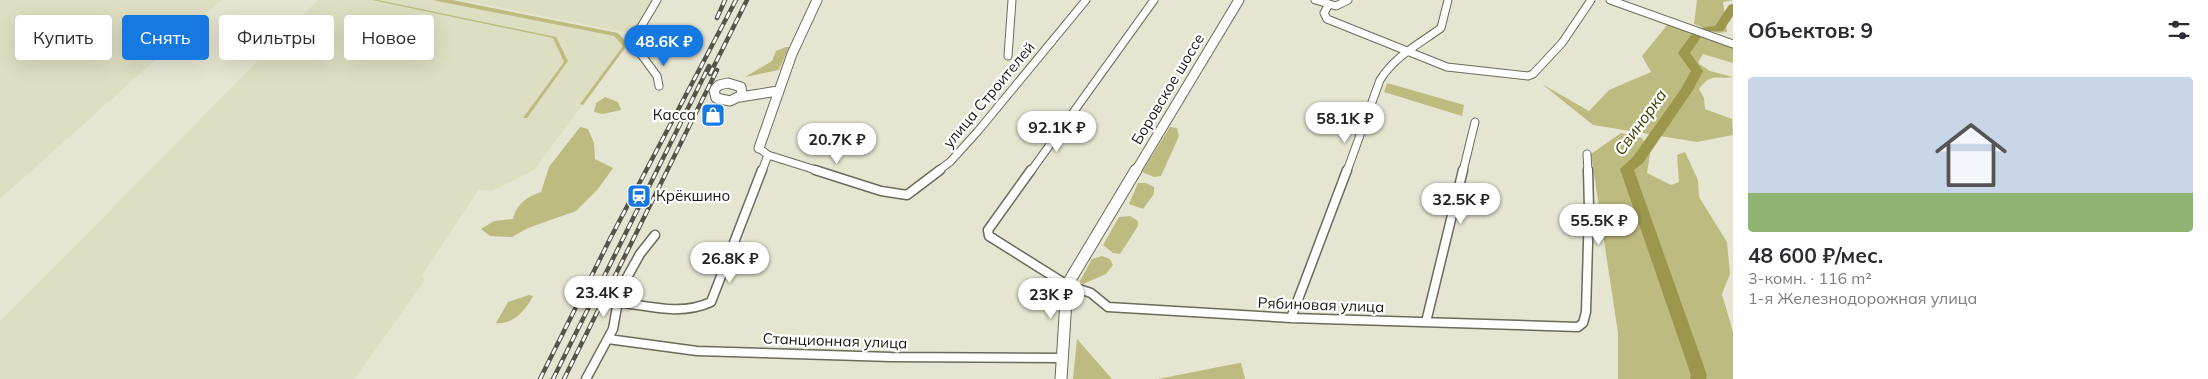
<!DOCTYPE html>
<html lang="ru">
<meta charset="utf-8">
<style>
:root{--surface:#fff;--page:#f7f7f7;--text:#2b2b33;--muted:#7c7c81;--accent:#1679e2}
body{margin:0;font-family:Mulish,sans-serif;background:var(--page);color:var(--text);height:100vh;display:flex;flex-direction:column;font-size:19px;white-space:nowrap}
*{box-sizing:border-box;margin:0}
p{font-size:16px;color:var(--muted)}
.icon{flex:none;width:28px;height:28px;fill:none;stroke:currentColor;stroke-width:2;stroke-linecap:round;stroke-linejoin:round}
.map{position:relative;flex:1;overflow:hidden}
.sheet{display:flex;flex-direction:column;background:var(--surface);width:475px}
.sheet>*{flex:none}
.hud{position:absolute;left:15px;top:15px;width:475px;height:45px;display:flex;gap:10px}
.price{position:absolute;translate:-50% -42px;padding:0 11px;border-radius:18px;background:#fff;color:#222;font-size:16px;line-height:32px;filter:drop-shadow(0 1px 2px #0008)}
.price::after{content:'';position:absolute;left:50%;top:30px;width:15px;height:11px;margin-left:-8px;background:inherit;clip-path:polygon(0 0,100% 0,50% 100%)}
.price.current{background:var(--accent);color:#fff}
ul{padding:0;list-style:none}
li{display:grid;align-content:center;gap:10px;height:265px;padding:0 15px}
li span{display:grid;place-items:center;height:155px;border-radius:5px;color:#555}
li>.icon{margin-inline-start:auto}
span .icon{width:90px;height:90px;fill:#fffc;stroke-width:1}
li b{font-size:21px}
h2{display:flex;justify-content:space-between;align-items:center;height:60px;padding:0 15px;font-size:21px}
.tag{padding:0 18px;border-radius:5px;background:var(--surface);box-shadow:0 5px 20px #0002;font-size:18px;line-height:45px}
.tag.current{background:var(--accent);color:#fff}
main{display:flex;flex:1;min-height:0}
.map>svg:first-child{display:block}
.built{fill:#dedec2}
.green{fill:#bebb81}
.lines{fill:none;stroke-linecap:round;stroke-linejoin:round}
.river{fill:#9b974c;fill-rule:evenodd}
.street-far1-casing{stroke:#6b6b59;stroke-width:9}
.street-casing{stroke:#6b6b59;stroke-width:11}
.secondary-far1-casing{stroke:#6b6b59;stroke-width:11}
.secondary-casing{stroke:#6b6b59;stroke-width:13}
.street-far1{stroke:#fff;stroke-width:7}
.street{stroke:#fff;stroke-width:8}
.secondary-far1{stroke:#fff;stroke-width:9}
.secondary{stroke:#fff;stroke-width:11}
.rail-casing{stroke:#555449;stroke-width:4.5}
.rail{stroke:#fff;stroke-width:2.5;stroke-dasharray:7;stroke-linecap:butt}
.labels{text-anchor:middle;stroke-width:4.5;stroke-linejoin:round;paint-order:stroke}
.street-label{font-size:15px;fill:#191811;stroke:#fff}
.poi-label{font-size:15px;fill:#191811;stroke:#fff;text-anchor:end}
.water-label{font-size:16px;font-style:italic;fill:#423e00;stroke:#fff}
</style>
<main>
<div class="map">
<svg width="1733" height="379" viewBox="0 0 1733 379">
<rect width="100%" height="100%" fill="#e6e5d1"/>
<path class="built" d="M0 0H222L0 199Z
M318 0H432L614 36 625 48 534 170 492 191 479 189 422 275 425 280 354 379H0V322Z
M462 0H654L636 30 628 33Z"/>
<path class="green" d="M372 0H378L556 37 568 61 527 118H523L564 62 553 38Z
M432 0H452L618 33 628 44 583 105 580 104 623 46 614 36Z
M1697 0H1733L1723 2 1727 32 1717 33 1694 24Z
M1668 24 1733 47V63L1703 54 1698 63 1710 71 1733 77C1716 80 1712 72 1699 89L1704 98 1705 109 1732 119 1733 135 1697 142 1593 125 1542 84 1589 111 1609 90 1651 72 1642 56Z
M786 47H789L779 70 745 77 772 61 776 51Z
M1387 83 1464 105 1462 116 1384 92Z
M605 97 618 102 621 110 603 114 594 112 596 103Z
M580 127 588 129 594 143 595 159 613 168 598 189 576 211 528 228 512 237 490 236 481 229 494 221 513 219C517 203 527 197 541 192L549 167Z
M1170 127 1177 128 1179 136 1161 176 1154 177 1142 172Z
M1621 133 1642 138 1650 154 1647 173 1671 185 1679 182 1677 155 1685 152 1698 180 1699 197 1727 242 1730 274 1722 294 1733 332V379H1618V333L1591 154Z
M1138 183H1146L1154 187V194L1143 209 1129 204Z
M1130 216 1138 221V226L1120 254 1113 253 1103 245 1119 217Z
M1102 256 1110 259 1113 265 1106 274 1083 284 1080 281 1092 259Z
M529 295 533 296C525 311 513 325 496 323L508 302Z
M1077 339 1112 379H1073Z
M1241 363 1245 379H1158L1234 364Z"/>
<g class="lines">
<path class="river" d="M1733 4V16L1723 31 1699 32V28L1715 26 1729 5Z
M1695 34 1701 37 1690 53 1703 71 1693 90 1643 163 1634 170 1707 375 1706 379H1690L1691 375 1620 169 1633 157 1681 89 1691 71 1678 53 1691 35Z"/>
<g class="street-far1-casing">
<path id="street-far1" d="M657 0 632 42 657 76 659 86
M1315 0 1336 6 1348 0
M1610 0 1733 44
M1329 4 1324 13 1327 19 1447 67 1528 76 1533 74 1562 43 1591 0
M1008 56 1012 0
M759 148 768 155 819 171
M1587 154 1588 171
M762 171 768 155
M938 171 950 162 978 131 1086 0
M1031 171 1154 0
M1347 171 1380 80C1395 56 1419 44 1441 28L1448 0
M1463 171 1475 122"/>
</g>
<g class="street-casing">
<path id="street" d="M815 170 881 191 907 195 940 170
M1031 170 988 230 989 236 1067 285 1091 293 1108 307 1291 318 1578 327 1583 323 1586 312 1589 209 1588 170
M617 302C649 306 681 316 711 302L762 170
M1291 318 1347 170
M1426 322 1463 170
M608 339 697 351 891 357 1062 358
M586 379 613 329 620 290 640 254 655 235"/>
</g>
<g class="secondary-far1-casing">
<path id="secondary-far1" d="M728 83 741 87 742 95 730 101 716 98 714 90 719 85Z
M740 97 778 91
M759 148 792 54 817 0
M1136 171 1239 0"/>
</g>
<g class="secondary-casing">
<path id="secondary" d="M1061 379 1067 285 1136 170"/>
</g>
<use href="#street-far1" class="street-far1"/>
<use href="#street" class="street"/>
<use href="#secondary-far1" class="secondary-far1"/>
<use href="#secondary" class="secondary"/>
<g class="rail-casing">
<path id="rail" d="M717 18 725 0
M710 74 747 0
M540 379 611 237 736 0
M553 379 709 66
M564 379 717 70"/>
</g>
<use href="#rail" class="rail"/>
</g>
<defs>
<g id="shop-square" transform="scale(1.25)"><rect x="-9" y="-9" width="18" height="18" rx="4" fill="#1679e2" stroke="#fff"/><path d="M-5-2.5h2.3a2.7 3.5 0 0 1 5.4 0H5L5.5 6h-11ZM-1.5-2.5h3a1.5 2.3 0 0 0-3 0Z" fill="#fff"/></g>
<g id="station-square" transform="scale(1.25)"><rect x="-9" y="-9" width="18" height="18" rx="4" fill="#1679e2" stroke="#fff"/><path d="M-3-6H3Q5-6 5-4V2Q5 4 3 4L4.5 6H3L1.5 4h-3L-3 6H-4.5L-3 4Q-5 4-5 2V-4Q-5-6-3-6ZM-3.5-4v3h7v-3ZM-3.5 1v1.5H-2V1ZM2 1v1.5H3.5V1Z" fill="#fff"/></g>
</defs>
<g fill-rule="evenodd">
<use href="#shop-square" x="713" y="115"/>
<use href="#station-square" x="639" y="196"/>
</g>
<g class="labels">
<g class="street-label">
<text transform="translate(1168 89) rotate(-59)" y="5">Боровское шоссе</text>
<text transform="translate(989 95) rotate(-50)" y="5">улица Строителей</text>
<text transform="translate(1321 305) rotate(2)" y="5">Рябиновая улица</text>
<text transform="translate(835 341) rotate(2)" y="5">Станционная улица</text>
</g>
<g class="poi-label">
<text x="696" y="120">Касса</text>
<text x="656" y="201" text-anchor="start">Крёкшино</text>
</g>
<g class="water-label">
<text transform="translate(1640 122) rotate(-54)" y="6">Свинорка</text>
</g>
</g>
</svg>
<b class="price current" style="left:664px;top:67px">48.6K ₽</b>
<b class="price" style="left:1345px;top:144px">58.1K ₽</b>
<b class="price" style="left:1057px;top:153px">92.1K ₽</b>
<b class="price" style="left:837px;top:165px">20.7K ₽</b>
<b class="price" style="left:1461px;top:225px">32.5K ₽</b>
<b class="price" style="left:1599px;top:246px">55.5K ₽</b>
<b class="price" style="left:730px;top:284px">26.8K ₽</b>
<b class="price" style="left:604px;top:318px">23.4K ₽</b>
<b class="price" style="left:1051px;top:320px">23K ₽</b>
<div class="hud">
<a class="tag">Купить</a>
<a class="tag current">Снять</a>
<a class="tag">Фильтры</a>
<a class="tag">Новое</a>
</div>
</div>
<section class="sheet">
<h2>Объектов: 9<svg class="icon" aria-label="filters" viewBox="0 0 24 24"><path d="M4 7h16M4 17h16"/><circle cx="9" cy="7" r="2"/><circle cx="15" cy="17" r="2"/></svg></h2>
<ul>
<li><span style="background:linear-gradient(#c9d6e8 75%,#8fb573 0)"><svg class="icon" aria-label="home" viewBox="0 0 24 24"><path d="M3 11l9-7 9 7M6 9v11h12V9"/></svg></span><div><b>48 600 ₽/мес.</b><p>3-комн. · 116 m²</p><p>1-я Железнодорожная улица</p></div></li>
</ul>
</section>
</main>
